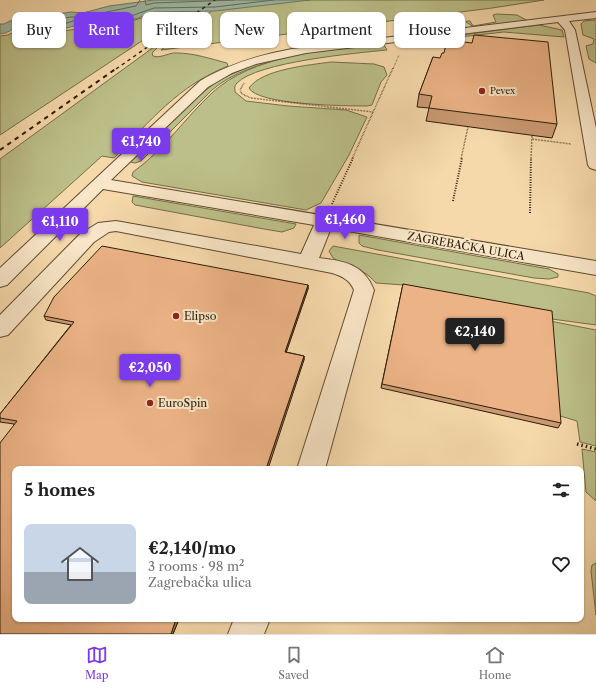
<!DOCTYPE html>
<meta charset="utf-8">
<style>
:root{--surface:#fff;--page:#f2f2f2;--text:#202124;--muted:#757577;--line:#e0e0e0;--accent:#7c3aed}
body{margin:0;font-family:"Libre Caslon Text",serif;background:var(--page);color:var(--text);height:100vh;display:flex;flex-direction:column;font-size:15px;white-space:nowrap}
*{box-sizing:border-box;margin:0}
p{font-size:13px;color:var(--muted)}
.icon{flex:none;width:22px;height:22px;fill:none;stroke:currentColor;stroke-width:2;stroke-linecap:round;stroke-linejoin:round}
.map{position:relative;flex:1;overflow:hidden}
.side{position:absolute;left:12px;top:466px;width:572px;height:156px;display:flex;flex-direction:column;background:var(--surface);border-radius:8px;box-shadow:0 1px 3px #0004}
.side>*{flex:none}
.banner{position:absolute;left:12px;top:12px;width:572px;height:36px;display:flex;gap:8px}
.price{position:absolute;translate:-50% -34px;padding:0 9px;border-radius:4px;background:var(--accent);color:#fff;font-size:13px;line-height:26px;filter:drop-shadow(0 1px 2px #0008)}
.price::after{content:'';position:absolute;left:50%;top:24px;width:12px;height:9px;margin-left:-6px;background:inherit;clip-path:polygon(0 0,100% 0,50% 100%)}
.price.on{background:#222;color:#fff}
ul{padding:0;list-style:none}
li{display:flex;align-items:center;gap:12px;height:100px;padding:0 12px}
li span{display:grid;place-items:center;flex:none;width:112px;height:80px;border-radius:8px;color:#555}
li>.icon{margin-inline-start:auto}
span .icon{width:48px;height:48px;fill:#fffc;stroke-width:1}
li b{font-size:17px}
h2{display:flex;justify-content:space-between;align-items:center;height:48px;padding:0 12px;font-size:17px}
.pill{padding:0 14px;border-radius:8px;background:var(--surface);box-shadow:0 1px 3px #0004;font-size:14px;line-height:36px}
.pill.on{background:var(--accent);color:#fff}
.tab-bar{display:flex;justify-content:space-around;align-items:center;height:56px;border-top:1px solid var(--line);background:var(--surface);font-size:11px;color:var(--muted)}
.tab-bar a{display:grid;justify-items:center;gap:2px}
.tab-bar .on{color:var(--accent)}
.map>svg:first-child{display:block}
.green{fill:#bcbf89;stroke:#746e48}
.water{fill:#9dbaa7;stroke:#707b67}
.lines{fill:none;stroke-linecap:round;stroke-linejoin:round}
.shore{stroke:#656c58;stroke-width:1}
.minor-casing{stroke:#5f4c31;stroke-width:2}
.path-far3{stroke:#2d1d08;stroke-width:1;stroke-dasharray:0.5 1;stroke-linecap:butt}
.path-far2{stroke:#2d1d08;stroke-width:1.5;stroke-dasharray:0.5 1;stroke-linecap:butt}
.path-far1{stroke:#2d1d08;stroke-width:2;stroke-dasharray:1 1.5;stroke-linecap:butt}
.path{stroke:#2d1d08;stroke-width:3.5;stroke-dasharray:1.5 3;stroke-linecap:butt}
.minor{fill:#f9e6c8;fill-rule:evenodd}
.rail-far1{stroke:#2d1d08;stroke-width:1.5;stroke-dasharray:3.5 3.5;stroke-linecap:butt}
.rail{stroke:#2d1d08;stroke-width:2;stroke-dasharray:4.5 4.5;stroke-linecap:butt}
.wall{fill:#cb9a73;stroke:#2d1d08}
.shaded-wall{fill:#a57d5e;stroke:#2d1d08}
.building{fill:#ecb386;stroke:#2d1d08}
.poi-dot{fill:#8f2418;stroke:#f9e6c8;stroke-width:1.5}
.labels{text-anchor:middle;stroke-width:4;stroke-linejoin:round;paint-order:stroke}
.far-poi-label{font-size:9px;fill:#2d1d08;stroke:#f9e6c8;text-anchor:start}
.street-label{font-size:11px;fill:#2d1d08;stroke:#f9e6c8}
.poi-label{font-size:11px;fill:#2d1d08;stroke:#f9e6c8;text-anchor:start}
</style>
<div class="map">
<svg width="596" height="634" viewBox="0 0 596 634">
<rect width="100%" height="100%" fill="#f6d9ab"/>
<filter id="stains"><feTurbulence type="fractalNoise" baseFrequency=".005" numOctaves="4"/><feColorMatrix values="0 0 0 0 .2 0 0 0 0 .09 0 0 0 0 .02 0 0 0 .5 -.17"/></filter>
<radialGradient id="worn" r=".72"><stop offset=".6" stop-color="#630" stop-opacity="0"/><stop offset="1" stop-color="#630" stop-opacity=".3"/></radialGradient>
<path class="green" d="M299 0H544L492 8 161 50 214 9Z
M176 12 181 15 0 135V36L8 35 16 31 43 27 48 33 128 22 155 14Z
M497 14 517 15 528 21 474 27 466 22 467 21H470L473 26 496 22 493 15Z
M595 20H596V63L589 59 586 46 593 44 594 39 583 35 581 24 584 21Z
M539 25 562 30 564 37 504 32 442 39 429 42H420L430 39Z
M158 44 160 45 152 53 153 56C161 59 169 52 177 53 194 53 211 59 227 63L228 66C178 86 150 121 114 158L102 156 0 248V159Z
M382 45H384L387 50C356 53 257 62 237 83 234 86 235 88 235 92L246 101 288 106 346 110 367 117 349 155 321 203 306 210 142 182 132 176 133 172C163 151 185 118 212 93 251 56 330 47 382 45Z
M287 57C261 64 233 72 212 90L141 161 135 163 130 162 202 93 219 80 256 63Z
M331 62 374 64 384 67 387 75 381 82 372 105 367 106C347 106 257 105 249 88 262 69 310 65 331 62Z
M133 196 296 224 294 228 282 232 264 229 135 205 132 202Z
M359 235 549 269 558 274V277L549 279 534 278 378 250 362 246 359 243Z
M333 246 589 293 596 296V325L552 319 551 312 404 285 376 283C361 266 350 268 333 258L329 251Z
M550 321 596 330V446L580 442 577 421 557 415Z
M582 449 596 452V501L586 492Z
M596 563V615L591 571 592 565Z"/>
<path class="water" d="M154 0H310L215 11 155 12 129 21 100 25 82 24 51 32 46 26C36 24 24 25 14 29 8 31 8 33 0 34V24H4L10 21 71 12 83 13 109 6Z"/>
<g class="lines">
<path class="shore" d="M140 0 136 6 87 16 86 19 101 21 128 17 154 8 215 7 274 0
M145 0 146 5 154 3 234 0
M71 17H77L79 19 55 27 50 23 51 21Z"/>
<g class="minor-casing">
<path id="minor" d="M596 12V18L569 21 575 30 596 128V170L590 168 588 165 565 30 558 22 306 53 256 64 232 73 208 87 111 180 596 261V275L331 228 319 258C344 261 364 264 374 290L325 469H297L354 290C350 280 342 276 332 273L116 231 109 232 94 242 8 335 0 337V315L80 234 98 223 116 221 301 254 314 225 103 189 7 285 0 287V268L200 81C229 64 259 55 292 49Z
M234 619H270L264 634H228Z"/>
</g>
<path class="path-far3" d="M393 69 399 55"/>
<path class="path-far2" d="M244 83 240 90 242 94 251 98 373 112
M532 139 571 144
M352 159 393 68
M461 159 468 127
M531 159 532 135"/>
<path class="path-far1" d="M453 201 462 158
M332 204 353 158
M530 213 531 158"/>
<path class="path" d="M577 444 596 449"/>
<use href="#minor" class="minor"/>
<path class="rail-far1" d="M116 69 215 0"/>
<path class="rail" d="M0 150 117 68"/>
</g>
<path class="wall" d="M433 57 557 124 552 138 426 121 429 108 417 107 419 94Z
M403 284 561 423 558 428 381 388Z
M308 285V289L286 352 304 356V360L15 619H179L173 634H0L14 424 0 422V414L71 325 46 320 44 316Z"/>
<path class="shaded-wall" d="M308 285V289L285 356V352Z
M304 356V360L268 469H266Z
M176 619H179L173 634H171Z"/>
<path class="building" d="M474 35 548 42 557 124 429 108 432 96 419 94 433 57 440 58 442 53H444L447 40 472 43Z
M102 246 308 285 285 352 304 356 266 469H15V619H176L171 634H0V443L17 421 0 418V414L74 322 44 316 54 297Z
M403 284 552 311 561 423 382 384Z"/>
<g class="poi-dot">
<circle cx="482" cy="91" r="4"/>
<circle cx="176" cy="316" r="4"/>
<circle cx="150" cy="403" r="4"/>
</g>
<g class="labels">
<g class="far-poi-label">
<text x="490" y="94">Pevex</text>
</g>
<g class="street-label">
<text transform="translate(466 246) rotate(10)" y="4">ZAGREBAČKA ULICA</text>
</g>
<g class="poi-label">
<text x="184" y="320">Elipso</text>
<text x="158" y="407">EuroSpin</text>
</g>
</g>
<rect width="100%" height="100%" filter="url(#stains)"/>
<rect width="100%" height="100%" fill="url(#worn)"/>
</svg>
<b class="price" style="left:141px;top:162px">€1,740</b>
<b class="price" style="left:345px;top:240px">€1,460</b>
<b class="price" style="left:60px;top:242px">€1,110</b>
<b class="price on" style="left:475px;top:352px">€2,140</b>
<b class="price" style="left:150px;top:388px">€2,050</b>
<div class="banner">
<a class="pill">Buy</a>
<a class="pill on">Rent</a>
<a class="pill">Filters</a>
<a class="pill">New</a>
<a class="pill">Apartment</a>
<a class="pill">House</a>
</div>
<section class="side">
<h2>5 homes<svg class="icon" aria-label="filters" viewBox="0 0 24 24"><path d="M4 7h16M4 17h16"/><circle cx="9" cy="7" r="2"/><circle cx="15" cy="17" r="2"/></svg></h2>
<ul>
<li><span style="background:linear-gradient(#c9d6e8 60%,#9aa5b1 0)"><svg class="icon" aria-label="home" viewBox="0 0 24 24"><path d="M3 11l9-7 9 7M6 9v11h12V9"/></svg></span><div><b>€2,140/mo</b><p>3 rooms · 98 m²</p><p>Zagrebačka ulica</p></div><svg class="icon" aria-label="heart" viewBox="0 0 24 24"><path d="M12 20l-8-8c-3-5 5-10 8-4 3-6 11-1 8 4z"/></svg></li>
</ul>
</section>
</div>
<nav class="tab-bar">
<a class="on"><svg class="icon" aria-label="map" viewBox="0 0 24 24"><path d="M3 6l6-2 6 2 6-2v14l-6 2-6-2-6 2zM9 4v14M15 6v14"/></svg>Map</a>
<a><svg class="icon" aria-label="saved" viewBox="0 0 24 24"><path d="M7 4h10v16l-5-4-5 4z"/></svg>Saved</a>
<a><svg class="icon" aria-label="home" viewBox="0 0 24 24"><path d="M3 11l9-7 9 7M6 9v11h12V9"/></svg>Home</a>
</nav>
